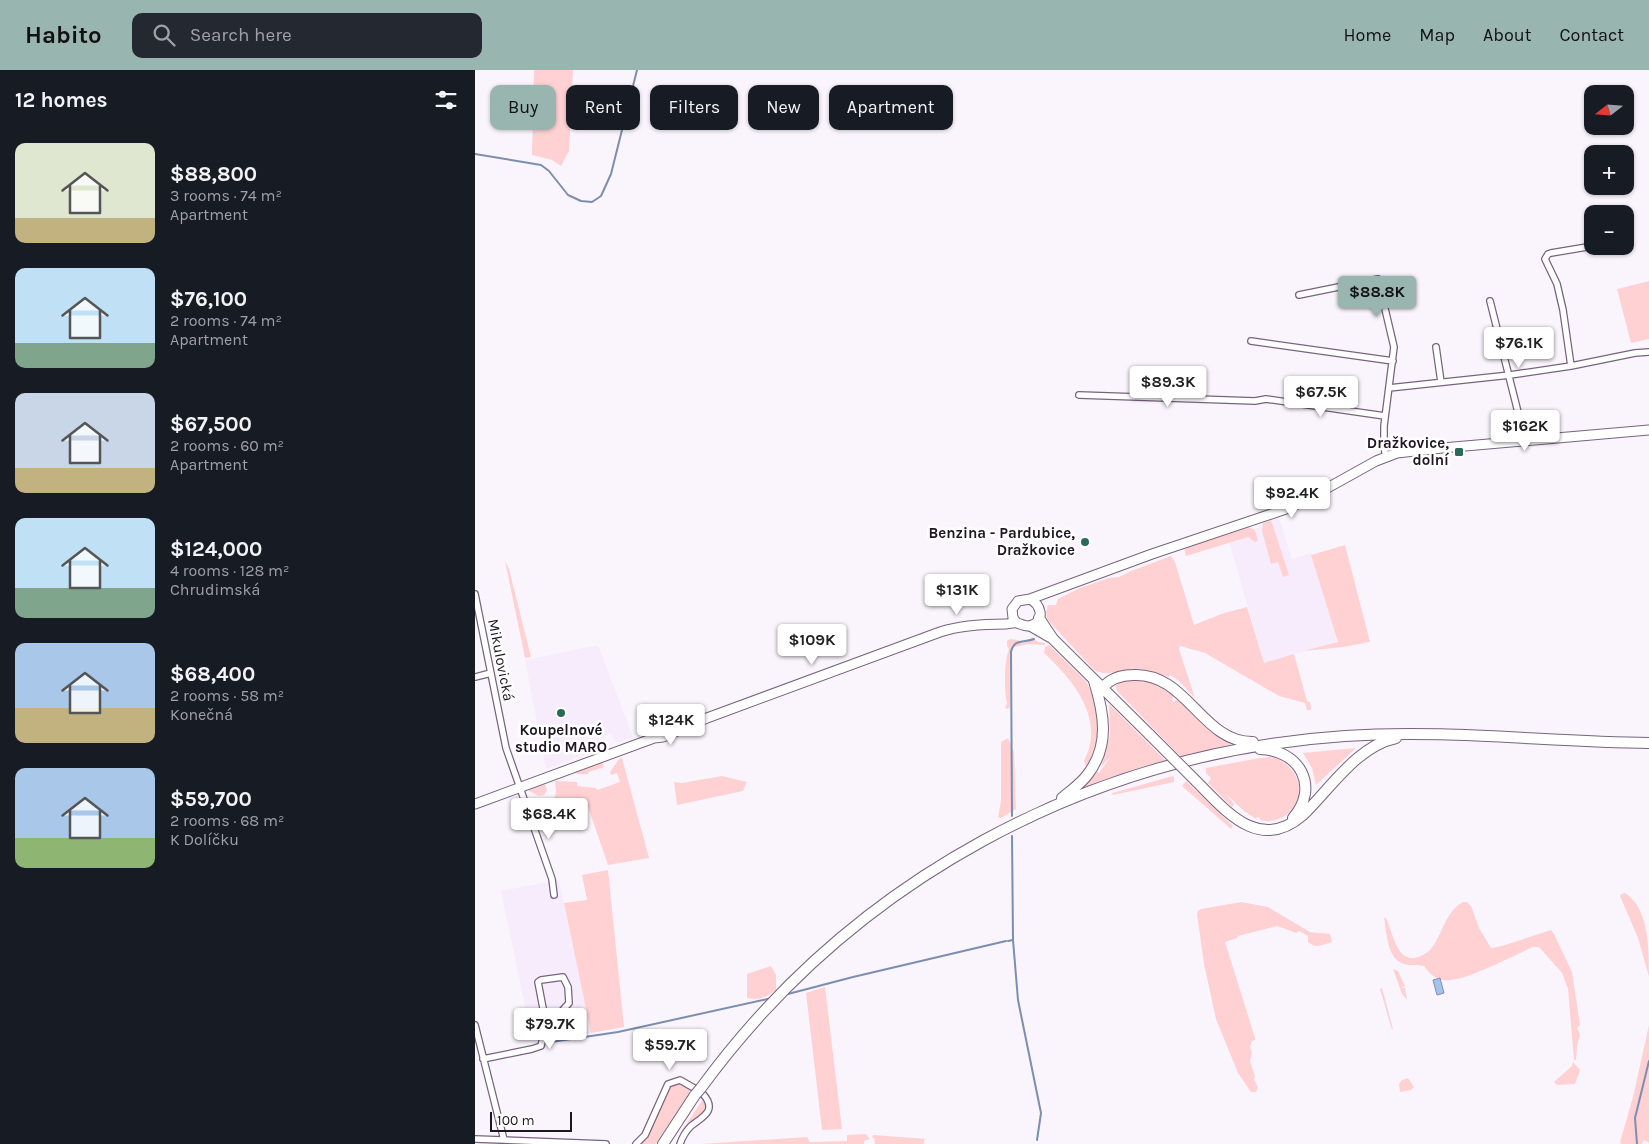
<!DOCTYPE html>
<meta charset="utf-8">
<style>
:root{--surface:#171b24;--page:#242831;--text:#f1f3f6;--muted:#9ea1a6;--accent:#98b5af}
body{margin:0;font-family:Karla,sans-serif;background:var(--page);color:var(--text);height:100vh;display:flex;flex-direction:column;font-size:19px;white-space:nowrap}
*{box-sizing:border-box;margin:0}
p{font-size:16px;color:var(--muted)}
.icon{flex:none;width:28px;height:28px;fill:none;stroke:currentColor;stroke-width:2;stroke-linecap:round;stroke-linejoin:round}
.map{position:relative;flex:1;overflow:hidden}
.details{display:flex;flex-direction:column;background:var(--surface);width:475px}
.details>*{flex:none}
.guide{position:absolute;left:15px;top:15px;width:475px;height:45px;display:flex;gap:10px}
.needle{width:32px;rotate:253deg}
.fabs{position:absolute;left:1109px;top:15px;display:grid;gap:10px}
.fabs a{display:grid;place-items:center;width:50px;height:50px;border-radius:10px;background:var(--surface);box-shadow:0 1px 4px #0004;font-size:25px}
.scale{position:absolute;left:15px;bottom:12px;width:82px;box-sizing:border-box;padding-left:5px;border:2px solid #1e1621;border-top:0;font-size:14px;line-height:18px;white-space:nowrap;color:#1e1621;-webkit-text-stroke:4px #fff;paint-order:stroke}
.price{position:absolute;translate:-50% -42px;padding:0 11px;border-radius:5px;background:#fff;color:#222;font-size:16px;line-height:32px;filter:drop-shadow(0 1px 2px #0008)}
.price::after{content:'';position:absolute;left:50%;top:30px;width:15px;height:11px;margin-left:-8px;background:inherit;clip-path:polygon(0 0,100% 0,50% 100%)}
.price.selected{background:var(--accent);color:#111}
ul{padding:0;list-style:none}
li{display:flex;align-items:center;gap:15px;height:125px;padding:0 15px}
li span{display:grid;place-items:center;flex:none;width:140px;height:100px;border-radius:10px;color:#555}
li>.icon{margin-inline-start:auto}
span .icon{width:60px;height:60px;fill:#fffc;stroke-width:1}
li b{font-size:21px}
h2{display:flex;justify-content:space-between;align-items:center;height:60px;padding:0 15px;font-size:21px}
.pill{padding:0 18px;border-radius:10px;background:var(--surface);box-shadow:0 1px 4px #0004;font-size:18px;line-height:45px}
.pill.selected{background:var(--accent);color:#111}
header{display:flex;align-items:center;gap:30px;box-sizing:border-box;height:70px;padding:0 25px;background:var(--accent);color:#111}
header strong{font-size:24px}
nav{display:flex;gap:28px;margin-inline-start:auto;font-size:18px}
.search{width:350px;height:45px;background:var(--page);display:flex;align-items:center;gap:12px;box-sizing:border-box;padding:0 18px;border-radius:10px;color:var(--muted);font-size:19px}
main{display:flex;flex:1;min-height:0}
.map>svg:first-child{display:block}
.built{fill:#f7ecfb}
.green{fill:#ffd1d3}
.water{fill:#a4c2ee;stroke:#7c8eb0}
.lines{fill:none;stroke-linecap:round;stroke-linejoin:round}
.stream{stroke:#7c8eb0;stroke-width:2}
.street-casing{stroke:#77637f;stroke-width:8}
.secondary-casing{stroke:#77637f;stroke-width:11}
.primary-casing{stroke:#77637f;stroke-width:12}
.street{stroke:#fff;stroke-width:5.5}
.secondary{stroke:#fff;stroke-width:9}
.primary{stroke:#fff;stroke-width:10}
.primary-bridge-casing{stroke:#77637f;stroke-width:12;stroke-linecap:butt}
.primary-bridge{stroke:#fff;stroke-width:10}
.poi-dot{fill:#2b6a58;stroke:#fff;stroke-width:2}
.labels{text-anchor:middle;stroke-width:5;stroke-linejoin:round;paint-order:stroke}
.poi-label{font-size:15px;font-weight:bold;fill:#1e1621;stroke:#fff;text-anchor:end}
.street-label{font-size:15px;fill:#1e1621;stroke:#fff}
</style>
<header>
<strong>Habito</strong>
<div class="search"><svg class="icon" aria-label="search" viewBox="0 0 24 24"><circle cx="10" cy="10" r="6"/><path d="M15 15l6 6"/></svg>Search here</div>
<nav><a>Home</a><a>Map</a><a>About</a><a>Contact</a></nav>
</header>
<main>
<section class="details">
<h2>12 homes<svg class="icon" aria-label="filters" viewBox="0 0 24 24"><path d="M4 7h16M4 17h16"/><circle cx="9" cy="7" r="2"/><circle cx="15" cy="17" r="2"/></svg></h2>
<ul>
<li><span style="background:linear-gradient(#dfe7d0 75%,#c2b280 0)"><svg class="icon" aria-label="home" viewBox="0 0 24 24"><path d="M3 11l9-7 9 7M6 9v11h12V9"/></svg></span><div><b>$88,800</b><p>3 rooms · 74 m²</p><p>Apartment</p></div></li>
<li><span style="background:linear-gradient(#bfe0f5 75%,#7fa58c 0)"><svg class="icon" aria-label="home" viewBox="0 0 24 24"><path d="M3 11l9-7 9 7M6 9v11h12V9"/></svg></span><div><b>$76,100</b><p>2 rooms · 74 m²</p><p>Apartment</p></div></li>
<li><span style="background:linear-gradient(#c9d6e8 75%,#c2b280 0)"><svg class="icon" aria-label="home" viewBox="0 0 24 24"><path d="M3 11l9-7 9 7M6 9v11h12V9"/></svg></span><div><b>$67,500</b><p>2 rooms · 60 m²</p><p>Apartment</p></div></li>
<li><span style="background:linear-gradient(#bfe0f5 70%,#7fa58c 0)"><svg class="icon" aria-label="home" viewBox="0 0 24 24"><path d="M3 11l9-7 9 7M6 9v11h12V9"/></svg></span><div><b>$124,000</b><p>4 rooms · 128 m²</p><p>Chrudimská</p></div></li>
<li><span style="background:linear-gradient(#a9c7e8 65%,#c2b280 0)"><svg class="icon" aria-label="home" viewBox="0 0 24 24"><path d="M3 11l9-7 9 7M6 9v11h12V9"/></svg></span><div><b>$68,400</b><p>2 rooms · 58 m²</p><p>Konečná</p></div></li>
<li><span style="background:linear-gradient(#a9c7e8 70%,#8fb573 0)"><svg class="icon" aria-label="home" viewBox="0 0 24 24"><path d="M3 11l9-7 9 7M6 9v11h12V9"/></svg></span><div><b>$59,700</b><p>2 rooms · 68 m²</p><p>K Dolíčku</p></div></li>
</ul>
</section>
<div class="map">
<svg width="1174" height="1074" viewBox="0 0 1174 1074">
<rect width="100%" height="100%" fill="#faf5fc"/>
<path class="built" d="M804 448 817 489 836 483 863 572 789 593 753 468 786 457 788 453Z
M123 575 158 667 145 672H141L135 663 129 666 131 677 71 699 50 590Z
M84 810 116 963 99 965V963L73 966 57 970 26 821Z"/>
<path class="green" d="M59 0H98L94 81 86 96 77 90 57 85Z
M1174 211V269L1156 273 1142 219Z
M796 450 814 505 808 507 803 492 796 494 787 461 788 453Z
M773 457 780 460 783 471 780 472 773 467 711 486 709 478Z
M870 475 895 572 868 577 829 581 863 572 836 485Z
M696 486 700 492 719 555 749 543 772 537 789 593 819 584 832 631 835 632 836 639 835 640H832L830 633 804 626 730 583 705 576 704 579 720 628 704 611 695 605 694 607C684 604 674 599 663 599 648 598 634 608 619 600L572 549 571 542 573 535H581L583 529 605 518 634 508 644 507 656 501Z
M30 491 34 499 56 587 50 588Z
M557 567 563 572 570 573V575L553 574 540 577 538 574 536 579 535 637 533 639 530 638 532 633C529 621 529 591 534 579L532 576V571L535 569 543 570 547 573 554 571Z
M574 575 611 611 622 635 623 666 613 696H611L609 691C631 649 598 610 569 583L570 577Z
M654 610C678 612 679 611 699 625L697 630 699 632 703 628 735 659 756 675 706 687 643 622 640 616 647 611Z
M634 634 691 691 650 703 607 718 621 701 624 703 636 686 626 697 635 665Z
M533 668 539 682 541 739 526 748 523 747 526 731V672Z
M881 678 841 715 837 698 828 683Z
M795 687C813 689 827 708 824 727 821 743 800 755 785 750V748L782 747 781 749 769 741 750 723 759 734 757 737 733 713 736 708 731 703V698L779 689Z
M147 688 174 788 133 795 110 728 93 735 94 739 62 751 55 731C64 735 78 736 81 723 81 719 80 714 80 711L102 712V716L121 718 122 720 145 712 142 703 136 705 135 702 144 689Z
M127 692 129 696 126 699V698L113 702 114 704H102L101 702Z
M247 706 272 712 268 721 202 735 199 712 207 713Z
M698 706 699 707V712L638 725 637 723Z
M711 711 758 756 756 759 707 716Z
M70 714 72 720 69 725 64 726 54 721V719Z
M133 800 149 957 116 963 89 833 112 830 107 805Z
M1150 823C1174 838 1174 879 1174 907L1163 868 1145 826 1146 824Z
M766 832 793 837 835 862 855 864 857 872C848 875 840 879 833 872V866L824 861 821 863 802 856 763 866 762 868 750 872 780 968V970L777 971 775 977 777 982 775 991 780 1006 779 1010 783 1017 781 1022H776L763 1003 741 949 729 894 722 844 723 841 726 839Z
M988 832H992L996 836 1004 858 1016 878 1027 876 1076 860 1079 864 1097 902 1105 955 1102 958 1105 965 1102 976 1101 990H1099L1093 919 1087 903 1064 877H1058C1039 885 986 914 967 910 959 908 954 903 949 896 942 894 935 896 929 894 912 889 912 864 909 848H911C920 869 924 903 954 881 968 866 969 842 988 832Z
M296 896 301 905V920C291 928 284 930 272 928V904Z
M918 899 923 901 930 916 926 918H930L932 930 927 924Z
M350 917 367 1059 347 1060 331 923Z
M907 918 918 959 917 960 905 919Z
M1174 955V1073L1169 1070 1167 1074H1146L1145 1072 1158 1027Z
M1098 992 1105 1000 1100 1014 1082 1015 1079 1012 1097 996Z
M933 1008 939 1017 936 1020 925 1022 924 1014 927 1010Z
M204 1013 217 1020 181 1074H166L172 1067 194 1017Z
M228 1029C236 1044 217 1052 207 1061Z
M391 1064 395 1069 389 1071V1074H225L332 1067 335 1072 372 1071V1065Z
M398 1065H399L452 1069 449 1070V1074H400L399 1068H397Z"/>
<path class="water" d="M965 908 969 923 962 925 958 910Z"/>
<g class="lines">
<path class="stream" d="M0 84 66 95 74 101 93 125 106 131 117 132 126 126 136 104 162 0
M537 746 536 582C539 568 550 573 559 569
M538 870 543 930 566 1043 562 1070
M533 871 538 870 537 766
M313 924 378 907 531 871
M76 972 143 962 297 928
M1162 1074 1160 1048 1174 991"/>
<g class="street-casing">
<path id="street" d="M824 225 903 209 919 277 909 356V377L911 387
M1015 231 1050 370
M776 271 918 291
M961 277 966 312
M1096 296 1088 240 1082 214 1070 189 1073 184 1076 183 1118 176
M914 318 1035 305 1096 296 1160 283 1174 282
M604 325 780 331 791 329 910 346
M0 524 31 678 77 809 79 825
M0 607 16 603
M0 955 29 1070
M8 989 57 979 66 976 71 954 63 912 66 910 88 907 93 917 94 933 86 942 70 950
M0 1069 131 1074
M161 1074 170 1065 193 1014 205 1010 219 1018
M205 1074C207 1068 211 1061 216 1056 227 1047 243 1041 228 1024"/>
</g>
<g class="secondary-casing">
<path id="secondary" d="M541 552 538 548 537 539 543 531 555 529 677 484 814 438 838 426 901 391 922 383 967 378 1174 360
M179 668 188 667 232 648 465 562C486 555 509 554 531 554 534 554 539 552 542 553 547 554 551 558 557 555 571 550 565 534 555 529
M0 734 179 668 183 665"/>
</g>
<g class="primary-casing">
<path id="primary" d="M564 548 578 569 675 665
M556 556 575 567
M627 618C635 609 645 605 658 605 712 602 727 673 778 672
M785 679C825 680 845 717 818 748
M721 711C751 741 784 783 828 745 855 719 882 676 921 668
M587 728C596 720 606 714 613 704 635 675 629 643 619 611
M226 1018C378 810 613 683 870 666 971 659 1073 672 1174 673
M188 1074 220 1025"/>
</g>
<use href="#street" class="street"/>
<use href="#secondary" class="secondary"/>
<use href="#primary" class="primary"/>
<g class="primary-bridge-casing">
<path id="primary-bridge" d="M675 665 721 711
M220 1025 226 1018"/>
</g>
<use href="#primary-bridge" class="primary-bridge"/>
</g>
<g class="poi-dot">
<rect x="979" y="377" width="10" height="10" rx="2.5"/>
<circle cx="610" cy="472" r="5"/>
<circle cx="86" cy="643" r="5"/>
</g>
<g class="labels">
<g class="poi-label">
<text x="974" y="378">Dražkovice,<tspan x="974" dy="17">dolní</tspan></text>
<text x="600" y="468">Benzina - Pardubice,<tspan x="600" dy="17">Dražkovice</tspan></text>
<text x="86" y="665" text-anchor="middle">Koupelnové<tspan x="86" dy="17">studio MARO</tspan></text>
</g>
<g class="street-label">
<text transform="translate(26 590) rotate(79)" y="5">Mikulovická</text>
</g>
</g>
</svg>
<div class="fabs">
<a><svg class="needle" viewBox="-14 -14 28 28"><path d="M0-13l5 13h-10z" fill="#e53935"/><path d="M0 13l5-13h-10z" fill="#9ea1a6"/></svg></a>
<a>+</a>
<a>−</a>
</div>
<div class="scale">100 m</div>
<b class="price selected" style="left:902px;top:248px">$88.8K</b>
<b class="price" style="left:1044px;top:299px">$76.1K</b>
<b class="price" style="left:693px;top:338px">$89.3K</b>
<b class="price" style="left:846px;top:348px">$67.5K</b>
<b class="price" style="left:1050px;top:382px">$162K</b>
<b class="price" style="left:817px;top:449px">$92.4K</b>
<b class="price" style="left:482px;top:546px">$131K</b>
<b class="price" style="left:337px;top:596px">$109K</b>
<b class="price" style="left:196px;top:676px">$124K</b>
<b class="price" style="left:74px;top:770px">$68.4K</b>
<b class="price" style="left:75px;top:980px">$79.7K</b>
<b class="price" style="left:195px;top:1001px">$59.7K</b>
<div class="guide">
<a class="pill selected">Buy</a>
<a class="pill">Rent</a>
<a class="pill">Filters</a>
<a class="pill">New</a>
<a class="pill">Apartment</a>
</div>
</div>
</main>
